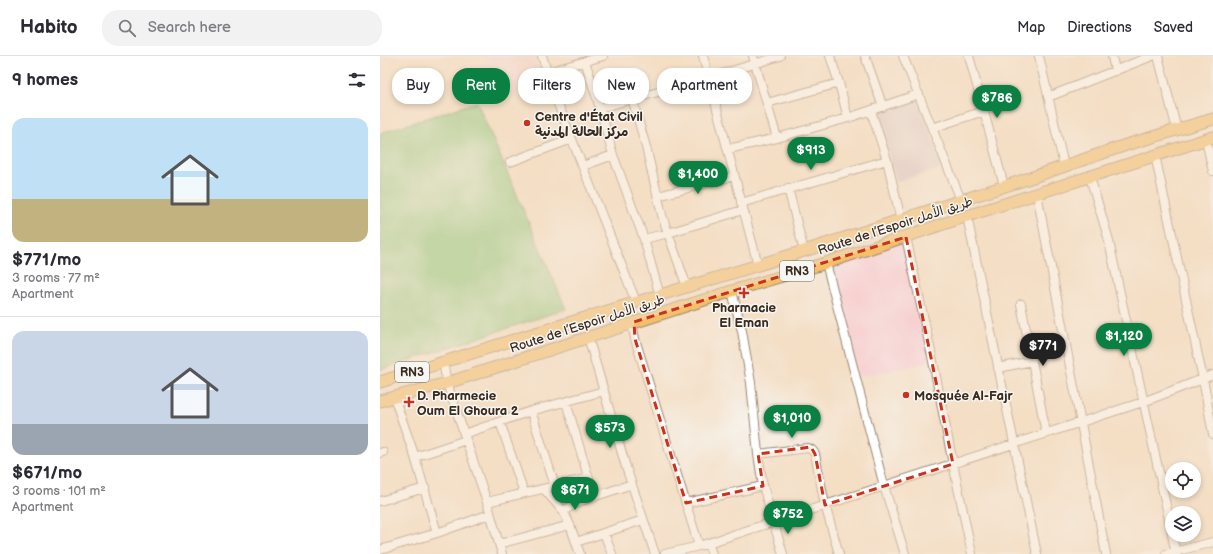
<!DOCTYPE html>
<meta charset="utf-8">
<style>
:root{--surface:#fff;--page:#f2f2f3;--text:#2b2b33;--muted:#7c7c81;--line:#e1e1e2;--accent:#0b8043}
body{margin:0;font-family:"Balsamiq Sans","Playpen Sans Arabic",sans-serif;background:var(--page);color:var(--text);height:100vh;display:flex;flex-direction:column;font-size:15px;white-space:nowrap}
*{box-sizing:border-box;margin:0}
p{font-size:13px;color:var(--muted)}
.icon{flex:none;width:22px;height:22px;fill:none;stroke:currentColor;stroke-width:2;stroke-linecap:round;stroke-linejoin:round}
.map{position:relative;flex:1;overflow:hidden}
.side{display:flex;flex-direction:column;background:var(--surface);width:380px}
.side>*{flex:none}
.top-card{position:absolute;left:12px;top:12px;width:380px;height:36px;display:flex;gap:8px}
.tools{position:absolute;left:785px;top:406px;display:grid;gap:8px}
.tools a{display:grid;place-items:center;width:36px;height:36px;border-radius:50%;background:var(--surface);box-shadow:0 2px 6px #0003;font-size:20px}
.price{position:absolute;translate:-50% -34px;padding:0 9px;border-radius:14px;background:var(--accent);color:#fff;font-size:13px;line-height:26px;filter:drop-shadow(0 1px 2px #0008)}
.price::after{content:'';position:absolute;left:50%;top:24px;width:12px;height:9px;margin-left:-6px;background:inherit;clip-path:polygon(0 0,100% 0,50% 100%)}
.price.selected{background:#222;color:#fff}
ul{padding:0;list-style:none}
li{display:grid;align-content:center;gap:8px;height:212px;padding:0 12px}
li+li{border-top:1px solid var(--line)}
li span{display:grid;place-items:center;height:124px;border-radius:12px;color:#555}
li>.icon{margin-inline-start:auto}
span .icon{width:72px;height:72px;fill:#fffc;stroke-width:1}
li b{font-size:17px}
h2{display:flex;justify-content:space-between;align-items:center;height:48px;padding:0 12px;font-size:17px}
.tag{padding:0 14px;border-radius:16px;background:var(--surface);box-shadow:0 2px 6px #0003;font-size:14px;line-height:36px}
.tag.selected{background:var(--accent);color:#fff}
header{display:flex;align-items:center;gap:24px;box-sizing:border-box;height:56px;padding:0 20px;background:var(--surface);border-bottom:1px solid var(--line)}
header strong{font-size:19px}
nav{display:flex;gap:22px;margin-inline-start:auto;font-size:14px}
.search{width:280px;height:36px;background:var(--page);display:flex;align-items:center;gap:10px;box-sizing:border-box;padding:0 14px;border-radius:16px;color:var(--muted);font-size:15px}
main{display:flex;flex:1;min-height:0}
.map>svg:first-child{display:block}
.built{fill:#f7d0cf}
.industrial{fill:#d2bec5}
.green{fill:#8bca81;stroke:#637a50}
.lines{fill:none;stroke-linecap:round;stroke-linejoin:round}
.minor-casing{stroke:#988471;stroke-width:10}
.highway-casing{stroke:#988471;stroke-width:13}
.minor{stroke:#fff;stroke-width:8}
.highway{stroke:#f4c16a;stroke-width:11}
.marked{fill:none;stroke:#c8321e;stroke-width:3;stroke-dasharray:8 5;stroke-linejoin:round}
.poi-dot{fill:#c8321e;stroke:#f6f6f2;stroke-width:1.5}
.labels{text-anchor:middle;stroke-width:3;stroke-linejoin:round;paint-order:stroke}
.shield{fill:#f6f6f2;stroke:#73675e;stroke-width:1}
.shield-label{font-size:12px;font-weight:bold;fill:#3b2a1e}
.poi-label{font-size:13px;font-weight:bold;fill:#3b2a1e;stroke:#f6f6f2;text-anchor:start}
.street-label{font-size:13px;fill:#3b2a1e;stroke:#f6f6f2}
</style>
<header>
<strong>Habito</strong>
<div class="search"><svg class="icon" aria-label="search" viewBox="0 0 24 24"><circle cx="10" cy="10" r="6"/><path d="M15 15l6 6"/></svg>Search here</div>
<nav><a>Map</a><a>Directions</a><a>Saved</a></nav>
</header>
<main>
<section class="side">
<h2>9 homes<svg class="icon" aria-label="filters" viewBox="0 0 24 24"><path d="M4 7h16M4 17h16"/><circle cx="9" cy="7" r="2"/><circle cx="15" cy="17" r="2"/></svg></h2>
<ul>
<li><span style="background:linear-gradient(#bfe0f5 65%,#c2b280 0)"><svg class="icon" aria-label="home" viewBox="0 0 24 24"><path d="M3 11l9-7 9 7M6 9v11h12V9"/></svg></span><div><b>$771/mo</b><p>3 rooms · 77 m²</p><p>Apartment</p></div></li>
<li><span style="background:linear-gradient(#c9d6e8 75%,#9aa5b1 0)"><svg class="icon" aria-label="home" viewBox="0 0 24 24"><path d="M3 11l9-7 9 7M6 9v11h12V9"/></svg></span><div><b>$671/mo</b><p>3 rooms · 101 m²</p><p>Apartment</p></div></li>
</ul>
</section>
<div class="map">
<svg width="833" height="498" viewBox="0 0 833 498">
<rect width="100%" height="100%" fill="#f6f6f2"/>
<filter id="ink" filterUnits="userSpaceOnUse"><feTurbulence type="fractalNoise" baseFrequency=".025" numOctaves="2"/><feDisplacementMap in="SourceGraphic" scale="8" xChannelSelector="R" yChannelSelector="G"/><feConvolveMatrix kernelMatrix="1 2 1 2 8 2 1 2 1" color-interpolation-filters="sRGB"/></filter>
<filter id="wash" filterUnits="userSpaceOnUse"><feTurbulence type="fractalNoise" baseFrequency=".012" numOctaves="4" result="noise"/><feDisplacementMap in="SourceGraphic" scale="16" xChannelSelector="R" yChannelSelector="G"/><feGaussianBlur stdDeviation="0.9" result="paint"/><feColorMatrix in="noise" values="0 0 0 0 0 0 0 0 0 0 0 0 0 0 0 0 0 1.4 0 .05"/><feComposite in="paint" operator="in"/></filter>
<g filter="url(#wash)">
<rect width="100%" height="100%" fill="#f4dec4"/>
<path class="built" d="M103 0H154L165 27 122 45Z
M524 179 549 306 478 321 448 201Z"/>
<path class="industrial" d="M538 42 563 112 517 126 496 56Z"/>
<path class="green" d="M97 46 186 253 0 314V77Z"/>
</g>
<g filter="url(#ink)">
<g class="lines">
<g class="minor-casing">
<path id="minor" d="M162 0 178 48 256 246
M323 0 378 209
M373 0 397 82
M450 0 459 27
M485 0 503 51
M523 0 552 72
M589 0 624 130
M659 0 684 110
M732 0 735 15
M778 0 797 74
M205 5 220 52
M168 16 223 0
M668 41 772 0
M252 42 266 91 282 159 288 177 363 154
M387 47 459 27 468 62
M491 55 507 104 521 164
M826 84 833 115
M348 93 397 82 468 62 539 38
M233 99 264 183 280 240
M775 99 823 323 833 378
M130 106 192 83
M203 110 233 99 220 52 329 22 400 0
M710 121 728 181 792 477
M408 132 424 195
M657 138 726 498
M278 140 354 120
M581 144 552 72 604 55
M361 147 507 104
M587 160 657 498
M526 181 553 305 573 408 592 498
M264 183 288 177 307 231
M446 207 504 430 525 498
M352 235 362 275 371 327 378 398 383 430 403 498
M641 248 666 377
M254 266 253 273 255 283 319 490
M208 281 246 411 275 498
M63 306 67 327 107 446 122 498
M618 312 652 305
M14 341 35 401 57 477
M186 346 214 440
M151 355 175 430
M120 366 144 437
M84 378 151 355 224 335
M0 397 3 396
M378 398 428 392 432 394 435 398 445 449 459 498
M35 401 86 384
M191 426 201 445
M164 433 183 455 190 469 200 498
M0 445 45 432
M107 446 209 422
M306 447 383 430
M183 455 201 445 252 428
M224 477 232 498
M792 479 796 498
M196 486 263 464
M328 487 332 498
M119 488 190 469
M0 494 57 477 110 458
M285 498 319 490 763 346 833 319
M786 498 833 486"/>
</g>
<g class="highway-casing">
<path id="highway" d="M0 326 146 280 424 195 653 121 746 89 833 63
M0 345 67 327 352 235 446 207 587 160 833 81"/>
</g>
<use href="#minor" class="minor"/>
<use href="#highway" class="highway"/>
</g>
</g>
<path d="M0 0H833V498H0ZM526 181 573 408 445 449 435 398 431 391 378 398 383 430 306 447 255 283 254 266Z" fill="#f4dec4" fill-opacity=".55" fill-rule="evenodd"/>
<path class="marked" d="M526 181 573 408 445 449 435 398 431 391 378 398 383 430 306 447 255 283 254 266Z"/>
<g class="poi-dot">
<circle cx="147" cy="67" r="4"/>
<path d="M362 231h4v4h4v4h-4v4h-4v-4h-4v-4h4z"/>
<circle cx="526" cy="339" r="4"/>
<path d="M27 340h4v4h4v4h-4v4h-4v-4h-4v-4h4z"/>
</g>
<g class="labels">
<g class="shield">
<rect x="400" y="205" width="34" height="20" rx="3"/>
<rect x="15" y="306" width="34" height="20" rx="3"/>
</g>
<g class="shield-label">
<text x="417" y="219">RN3</text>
<text x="32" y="320">RN3</text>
</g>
<g class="poi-label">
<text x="155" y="65">Centre d'État Civil<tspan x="155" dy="15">مركز الحالة المدنية</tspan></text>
<text x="364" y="256" text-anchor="middle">Pharmacie<tspan x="364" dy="15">El Eman</tspan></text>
<text x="37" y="344">D. Pharmecie<tspan x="37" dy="15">Oum El Ghoura 2</tspan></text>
<text x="534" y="344">Mosquée Al-Fajr</text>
</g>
<g class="street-label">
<text transform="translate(515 169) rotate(-18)" y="5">Route de l’Espoir طريق الأمل</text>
<text transform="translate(207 267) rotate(-18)" y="5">Route de l’Espoir طريق الأمل</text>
</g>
</g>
</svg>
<div class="tools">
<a><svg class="icon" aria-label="locate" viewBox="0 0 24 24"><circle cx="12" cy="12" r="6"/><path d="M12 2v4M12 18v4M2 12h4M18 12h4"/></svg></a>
<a><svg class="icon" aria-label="layers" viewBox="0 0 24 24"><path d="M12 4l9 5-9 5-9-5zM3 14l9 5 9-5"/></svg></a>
</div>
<b class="price" style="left:617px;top:63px">$786</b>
<b class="price" style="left:431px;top:115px">$913</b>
<b class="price" style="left:318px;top:139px">$1,400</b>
<b class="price" style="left:744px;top:301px">$1,120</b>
<b class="price selected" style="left:663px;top:311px">$771</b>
<b class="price" style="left:412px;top:383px">$1,010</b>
<b class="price" style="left:230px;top:393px">$573</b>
<b class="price" style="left:195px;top:455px">$671</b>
<b class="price" style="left:408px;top:479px">$752</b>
<div class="top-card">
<a class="tag">Buy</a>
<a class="tag selected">Rent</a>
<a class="tag">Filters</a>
<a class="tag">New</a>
<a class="tag">Apartment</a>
</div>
</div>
</main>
